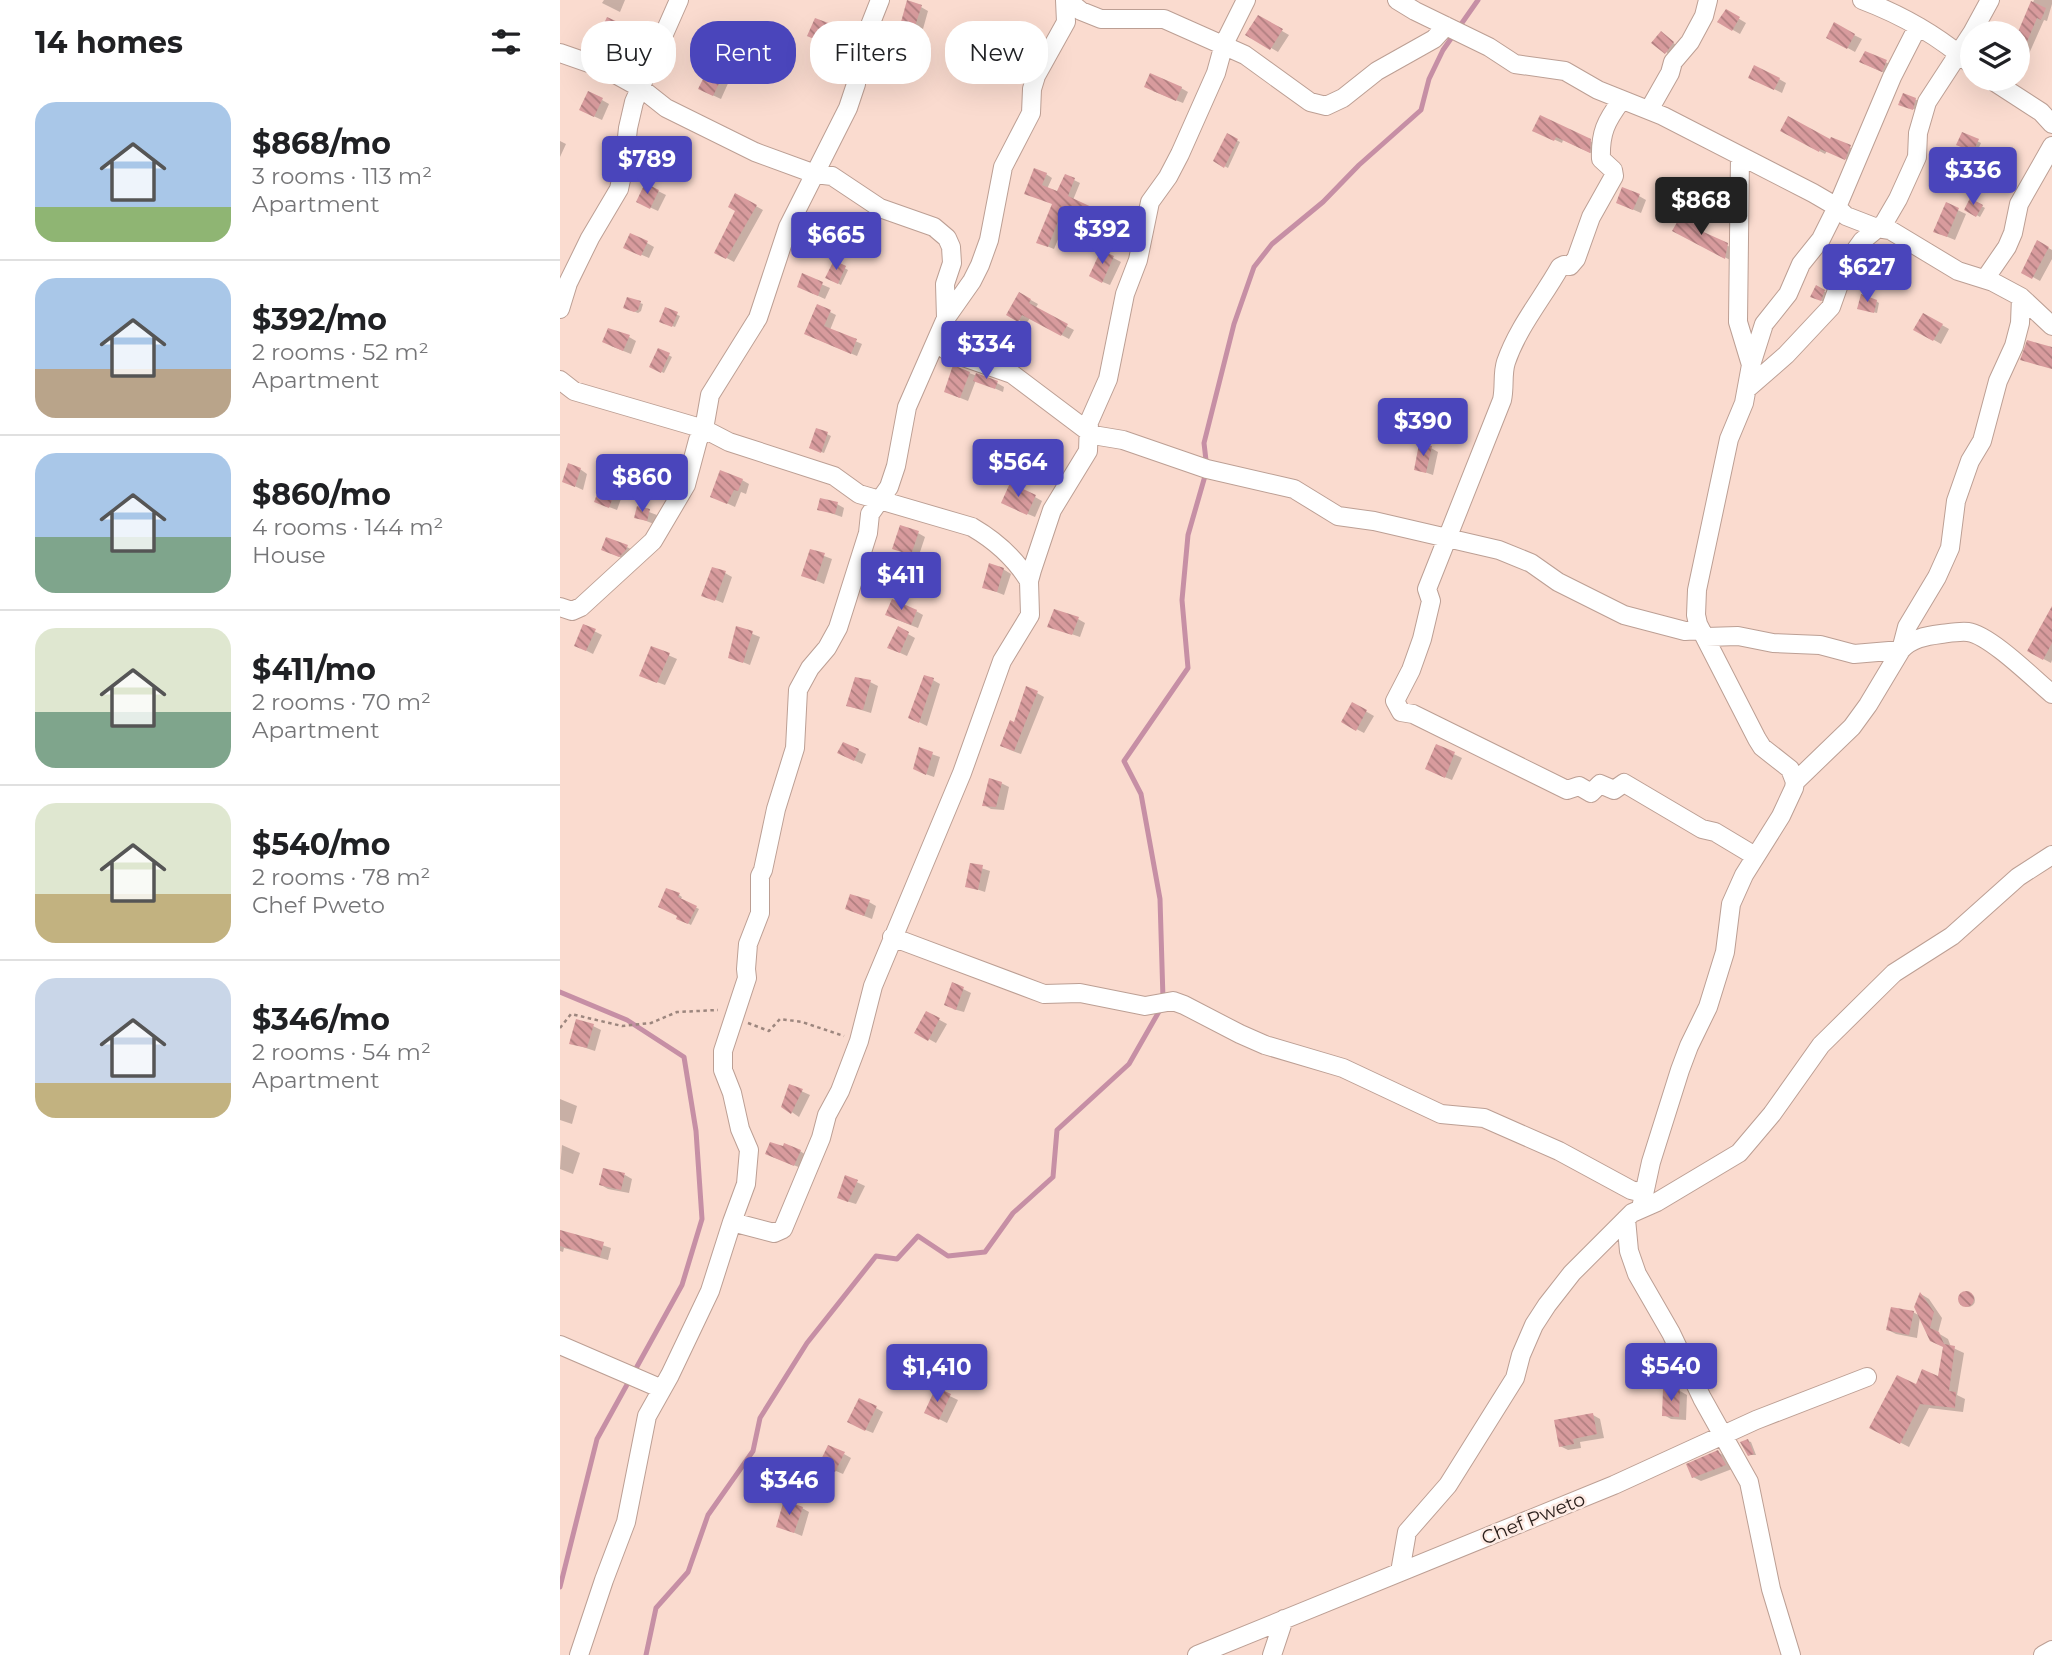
<!DOCTYPE html>
<meta charset="utf-8">
<style>
:root{--surface:#fff;--page:#f6f6f6;--text:#202124;--muted:#757577;--line:#e0e0e0;--accent:#4a45bb}
body{margin:0;font-family:Montserrat,sans-serif;background:var(--page);color:var(--text);height:100vh;display:flex;flex-direction:column;font-size:26px;white-space:nowrap}
*{box-sizing:border-box;margin:0}
p{font-size:23px;color:var(--muted)}
.icon{flex:none;width:38px;height:38px;fill:none;stroke:currentColor;stroke-width:2;stroke-linecap:round;stroke-linejoin:round}
.map{position:relative;flex:1;overflow:hidden}
.side{display:flex;flex-direction:column;background:var(--surface);width:560px}
.side>*{flex:none}
.guide{position:absolute;left:21px;top:21px;width:665px;height:63px;display:flex;gap:14px}
.tools{position:absolute;left:1400px;top:21px;display:grid;gap:14px}
.tools a{display:grid;place-items:center;width:70px;height:70px;border-radius:50%;background:var(--surface);box-shadow:0 7px 28px #0002;font-size:35px}
.price{position:absolute;translate:-50% -60px;padding:0 16px;border-radius:7px;background:var(--accent);color:#fff;font-size:23px;line-height:46px;filter:drop-shadow(0 2px 4px #0008)}
.price::after{content:'';position:absolute;left:50%;top:42px;width:21px;height:16px;margin-left:-10px;background:inherit;clip-path:polygon(0 0,100% 0,50% 100%)}
.price.selected{background:#222;color:#fff}
ul{padding:0;list-style:none}
li{display:flex;align-items:center;gap:21px;height:175px;padding:0 35px}
li+li{border-top:2px solid var(--line)}
li span{display:grid;place-items:center;flex:none;width:196px;height:140px;border-radius:21px;color:#555}
li>.icon{margin-inline-start:auto}
span .icon{width:84px;height:84px;fill:#fffc;stroke-width:1}
li b{font-size:30px}
h2{display:flex;justify-content:space-between;align-items:center;height:84px;padding:0 35px;font-size:30px}
.chip{padding:0 24px;border-radius:28px;background:var(--surface);box-shadow:0 7px 28px #0002;font-size:24px;line-height:63px}
.chip.selected{background:var(--accent);color:#fff}
main{display:flex;flex:1;min-height:0}
.map>svg:first-child{display:block}
.shadow{fill:#0003}
.lines{fill:none;stroke-linecap:round;stroke-linejoin:round}
.stream{stroke:#c68fa5;stroke-width:5}
.building{fill:url(#building-back-hatch)}
.street-casing{stroke:#bc9f94;stroke-width:20}
.path{stroke:#9c867e;stroke-width:2.5;stroke-dasharray:3.5 3.5;stroke-linecap:butt}
.street{stroke:#fff;stroke-width:18}
.labels{text-anchor:middle;stroke-width:5;stroke-linejoin:round;paint-order:stroke}
.street-label{font-size:19px;fill:#2b201c;stroke:#feebe4}
</style>
<main>
<section class="side">
<h2>14 homes<svg class="icon" aria-label="filters" viewBox="0 0 24 24"><path d="M4 7h16M4 17h16"/><circle cx="9" cy="7" r="2"/><circle cx="15" cy="17" r="2"/></svg></h2>
<ul>
<li><span style="background:linear-gradient(#a9c7e8 75%,#8fb573 0)"><svg class="icon" aria-label="home" viewBox="0 0 24 24"><path d="M3 11l9-7 9 7M6 9v11h12V9"/></svg></span><div><b>$868/mo</b><p>3 rooms · 113 m²</p><p>Apartment</p></div></li>
<li><span style="background:linear-gradient(#a9c7e8 65%,#b9a48a 0)"><svg class="icon" aria-label="home" viewBox="0 0 24 24"><path d="M3 11l9-7 9 7M6 9v11h12V9"/></svg></span><div><b>$392/mo</b><p>2 rooms · 52 m²</p><p>Apartment</p></div></li>
<li><span style="background:linear-gradient(#a9c7e8 60%,#7fa58c 0)"><svg class="icon" aria-label="home" viewBox="0 0 24 24"><path d="M3 11l9-7 9 7M6 9v11h12V9"/></svg></span><div><b>$860/mo</b><p>4 rooms · 144 m²</p><p>House</p></div></li>
<li><span style="background:linear-gradient(#dfe7d0 60%,#7fa58c 0)"><svg class="icon" aria-label="home" viewBox="0 0 24 24"><path d="M3 11l9-7 9 7M6 9v11h12V9"/></svg></span><div><b>$411/mo</b><p>2 rooms · 70 m²</p><p>Apartment</p></div></li>
<li><span style="background:linear-gradient(#dfe7d0 65%,#c2b280 0)"><svg class="icon" aria-label="home" viewBox="0 0 24 24"><path d="M3 11l9-7 9 7M6 9v11h12V9"/></svg></span><div><b>$540/mo</b><p>2 rooms · 78 m²</p><p>Chef Pweto</p></div></li>
<li><span style="background:linear-gradient(#c9d6e8 75%,#c2b280 0)"><svg class="icon" aria-label="home" viewBox="0 0 24 24"><path d="M3 11l9-7 9 7M6 9v11h12V9"/></svg></span><div><b>$346/mo</b><p>2 rooms · 54 m²</p><p>Apartment</p></div></li>
</ul>
</section>
<div class="map">
<svg width="1492" height="1655" viewBox="0 0 1492 1655">
<defs>
<pattern id="building-back-hatch" width="6" height="6" patternUnits="userSpaceOnUse" patternTransform="scale(1.75)"><rect width="6" height="6" fill="#d89b9d"/><path d="M-1 5l2 2M0 0l6 6M5-1l2 2" fill="none" stroke="#af7e7f"/></pattern>
</defs>
<rect width="100%" height="100%" fill="#fadbcf"/>
<path class="shadow" d="M44 0H65L60 12 42 3Z
M1474 0H1492V4L1487 21 1484 20 1468 56 1458 51V33H1439L1444 23 1460 31Z
M361 7 368 11 363 29 343 21Z
M1166 11 1186 23 1180 34 1159 22Z
M698 17 729 35 718 52 688 34Z
M59 24 66 28 57 47 47 42Z
M1274 25 1302 39 1295 52 1268 37Z
M270 26 277 30 270 46 257 39Z
M1104 35 1116 45 1109 54 1106 52Z
M1306 53 1334 66 1329 75 1309 66Z
M163 75 170 79 161 99 148 93Z
M1219 79 1226 83 1222 93 1198 81Z
M621 88 628 92 623 103 593 91Z
M1344 95 1359 101 1356 110 1343 105Z
M42 100 49 104 42 120 29 114Z
M1222 131 1271 141 1297 150 1292 162 1267 151 1265 154Z
M982 134 1030 141 1037 145V156L1003 140 1002 143Z
M1403 134 1421 143 1417 152 1402 145Z
M668 136 680 142 668 168 655 161Z
M0 141 6 144 0 157Z
M486 174 492 178 487 189 498 194 506 176 520 183 513 200 543 214 539 225 509 213 494 249 484 245 494 204 472 196Z
M86 185 106 195 98 211 85 205Z
M176 195 203 210 174 262 156 252 178 210Z
M1079 196 1086 200 1081 213 1065 206Z
M1411 200 1425 208 1420 217 1406 209Z
M1387 205 1406 214 1395 240 1383 235Z
M1140 229 1146 235 1174 249 1172 261 1115 231Z
M1478 242 1492 250V259L1480 281 1464 272Z
M87 243 94 247 89 258 73 251Z
M542 252 561 262 550 285 538 280Z
M275 263 288 270 281 285 268 278Z
M243 276 270 288 265 299 239 287Z
M1256 288 1267 293 1264 302 1252 296Z
M460 294 478 304 475 309 514 330 509 339 470 318 466 324 448 314Z
M1316 301 1319 303 1317 313 1302 309Z
M80 303 83 304 81 311 78 313 68 309Z
M106 310 120 316 115 327 105 323Z
M270 312 276 315 270 330 302 344 297 356 252 337Z
M1364 315 1389 329 1381 344 1355 329Z
M69 337 76 341 71 354 51 346Z
M99 350 112 357 104 373 91 367Z
M409 373 437 383 444 387 443 392 416 380 408 401 393 395Z
M258 430 271 436 264 453 254 449Z
M871 448 878 452 873 475 856 469Z
M101 463 108 468 104 478 94 475Z
M20 469 27 474 23 490 4 481Z
M60 478 67 482 57 510 44 505Z
M182 480 189 484 186 494 181 492 175 507 160 500Z
M475 497 482 501 475 517 451 507Z
M277 504 284 508 282 517 259 509Z
M78 508 97 515 94 524 76 517Z
M358 533 365 537 358 558 334 548Z
M67 547 74 551 67 560 43 550Z
M251 551 272 559 264 584 243 575Z
M443 569 451 574 444 595 424 587Z
M165 573 172 577 163 603 144 595Z
M1492 610V660L1491 663 1469 651Z
M356 611 363 615 358 628 335 619Z
M518 619 525 623 520 637 489 626Z
M24 626 42 635 33 654 23 649Z
M178 628 200 637 190 665 170 657Z
M339 629 355 638 347 656 336 651Z
M92 648 117 659 105 685 89 679Z
M373 680 380 684 367 726 357 721Z
M310 682 318 686 311 713 288 706Z
M477 693 484 697 461 754 450 750 442 746Z
M793 704 814 716 804 733 783 722Z
M877 746 902 758 892 780 875 773Z
M298 750 306 754 302 764 287 757Z
M360 750 380 757 374 777 363 773Z
M441 783 449 787 444 810 431 809 424 805Z
M412 865 430 871 425 892 407 886Z
M119 895 122 897 120 900 139 909 131 925 118 918 119 915 100 906Z
M309 902 316 906 312 919 294 912Z
M393 984 411 993 404 1012 393 1009Z
M367 1013 387 1024 376 1043 356 1032Z
M33 1026 41 1030 35 1051 11 1043Z
M230 1086 250 1095 239 1117 223 1106Z
M0 1099 17 1106 12 1124 0 1120Z
M2 1145 20 1153 13 1174 0 1169Z
M240 1151 246 1155 241 1168 213 1157Z
M65 1175 72 1179 69 1193 48 1189 41 1185Z
M286 1177 305 1186 296 1204 286 1201Z
M0 1231 51 1248 48 1260 4 1248 3 1252 0 1251Z
M1401 1300a7 7 0 1 1 14 0a7 7 0 1 1-14 0Z
M1361 1294 1369 1299 1382 1318 1378 1333 1388 1339 1391 1347 1404 1353 1397 1395 1405 1399 1403 1412 1369 1408 1349 1447 1320 1432 1357 1387 1380 1379 1384 1347 1360 1317 1357 1338 1336 1334 1328 1330 1353 1312 1360 1316Z
M377 1390 398 1400 387 1423 373 1416Z
M1120 1391 1127 1395 1126 1420 1111 1419 1104 1415Z
M316 1408 323 1412 313 1433 296 1426Z
M1033 1415 1040 1419 1044 1438 1020 1442 1021 1448 1008 1450 1000 1446Z
M1188 1441 1191 1442 1196 1455H1189Z
M1158 1452 1166 1457 1172 1469 1141 1481 1133 1477Z
M284 1454 291 1458 283 1474 269 1468Z
M242 1508 249 1512 242 1536 218 1526Z"/>
<g class="lines">
<path class="stream" d="M0 992 67 1020 124 1057 136 1131 142 1219 122 1285 37 1439 0 1587
M603 999 600 899 581 794 564 761 628 668 622 600 628 535 647 469 644 443 674 324 694 267 712 244 763 202 799 165 861 110 869 79 883 50 918 0
M86 1655 96 1608 128 1572 148 1515 193 1451 200 1418 247 1343 316 1256 337 1259 358 1236 388 1256 425 1252 453 1213 493 1177 497 1130 569 1064 601 1008"/>
</g>
<path class="building" d="M347 0 362 5 355 26 341 22Z
M1471 1 1486 8 1481 20 1477 18 1458 63V32Z
M1166 9 1180 17 1172 31 1157 22Z
M698 15 723 29 710 50 685 35Z
M47 17 60 23 49 44 37 38Z
M255 18 271 24 263 43 247 36Z
M1274 22 1295 34 1287 49 1266 38Z
M1101 31 1114 42 1105 54 1091 43Z
M1305 51 1327 60 1322 72 1299 62Z
M1194 65 1220 78 1214 90 1188 78Z
M149 67 164 73 153 96 138 89Z
M590 73 622 87 616 101 584 87Z
M28 91 43 98 34 117 19 110Z
M1343 93 1356 98 1353 110 1338 105Z
M980 115 1031 139 1030 153 996 137 994 141 972 131Z
M1228 116 1270 139 1271 137 1291 145 1285 160 1260 149 1259 152 1220 131Z
M1402 132 1419 139 1413 152 1396 145Z
M667 133 678 139 664 168 653 161Z
M474 168 487 173 482 185 497 191 505 174 515 178 508 196 538 210 532 223 502 211 488 247 476 243 492 204 464 194Z
M85 183 99 190 90 209 76 202Z
M1062 187 1080 194 1073 210 1056 203Z
M175 193 197 205 166 259 154 253 175 211 168 207Z
M1410 198 1423 205 1416 217 1404 210Z
M1386 202 1399 208 1387 237 1373 232Z
M1120 217 1141 227 1139 230 1168 243 1165 259 1112 231Z
M70 233 88 241 81 256 63 248Z
M1477 240 1489 247 1472 279 1461 273Z
M541 250 554 256 542 283 529 276Z
M274 260 286 266 278 284 265 278Z
M242 273 263 282 258 296 237 287Z
M1256 285 1265 290 1261 301 1250 297Z
M459 292 471 299 469 303 508 324 501 336 462 315 458 322 446 315Z
M1301 294 1317 300 1314 313 1297 309Z
M67 297 81 301 78 310 74 312 63 308Z
M257 304 271 310 264 326 297 339 291 354 244 334Z
M105 307 118 312 112 327 99 322Z
M1363 313 1383 324 1373 341 1353 330Z
M48 328 70 335 63 351 42 342Z
M1467 340 1492 347V369L1460 360Z
M98 348 110 353 101 373 89 367Z
M393 365 410 372 400 398 384 392Z
M416 373 438 381 435 389 413 381Z
M256 428 268 432 261 453 249 448Z
M859 444 872 446 866 473 854 470Z
M88 457 102 462 97 476 85 471Z
M8 463 21 468 15 487 2 482Z
M160 470 183 479 178 491 174 490 167 504 150 497Z
M46 471 61 477 49 508 34 502Z
M450 483 476 495 467 515 441 503Z
M260 498 278 502 275 514 257 510Z
M77 506 90 509 87 521 74 518Z
M340 525 359 531 351 555 332 549Z
M46 537 68 545 66 550 59 557 41 550Z
M250 549 265 553 256 581 241 576Z
M429 563 444 568 437 592 422 588Z
M152 567 166 571 155 601 141 596Z
M332 599 357 610 351 625 325 615Z
M1492 606V643L1483 660 1467 651Z
M494 609 519 617 512 635 487 627Z
M23 624 36 629 26 651 14 646Z
M176 626 193 631 183 663 168 658Z
M338 626 349 632 340 653 327 648Z
M91 646 110 653 97 683 79 676Z
M364 675 374 678 359 723 348 718Z
M295 677 311 680 303 710 286 706Z
M466 686 478 691 454 751 440 746 450 720 454 722Z
M792 702 807 710 796 731 781 722Z
M283 742 299 749 294 761 277 753Z
M876 744 895 752 885 778 865 769Z
M359 747 373 752 366 775 353 769Z
M429 778 442 782 436 807 422 806Z
M410 863 423 865 418 890 405 887Z
M106 888 120 893 118 897 137 906 128 924 116 919 117 916 98 907Z
M290 894 310 900 304 916 285 909Z
M392 982 404 987 396 1010 384 1005Z
M366 1011 380 1018 368 1041 354 1033Z
M16 1019 34 1024 27 1048 9 1044Z
M229 1084 243 1089 231 1114 221 1107Z
M210 1142 223 1146 224 1143 241 1150 234 1166 205 1154Z
M43 1168 65 1173 61 1190 39 1185Z
M285 1175 298 1180 288 1202 277 1198Z
M0 1230 44 1242 40 1257 0 1246Z
M1398 1299a8 8 0 1 1 16 0a8 8 0 1 1-16 0Z
M1360 1292 1374 1312 1370 1328 1379 1332 1384 1344 1395 1346 1389 1391 1396 1392 1395 1408 1360 1404 1340 1444 1309 1428 1337 1375 1356 1384 1362 1369 1378 1376 1383 1347 1370 1341 1354 1307Z
M1331 1307 1354 1311 1349 1335 1326 1330Z
M376 1387 391 1394 379 1420 364 1413Z
M1103 1389H1120L1119 1417 1102 1416Z
M299 1398 317 1406 305 1431 287 1422Z
M1033 1413 1037 1434 1013 1439 1014 1444 999 1447 994 1420Z
M1188 1439 1194 1454 1188 1456 1180 1442Z
M268 1445 285 1452 275 1472 259 1464Z
M1158 1450 1166 1465 1132 1478 1126 1464Z
M224 1500 243 1507 234 1533 216 1527Z"/>
<g class="lines">
<g class="street-casing">
<path id="street" d="M507 0 521 11 541 19H604L685 55 750 102 766 106 783 98 817 71 874 39 886 26
M837 0 855 11 929 47 955 64 1005 71 1038 90 1103 116 1253 193 1277 207 1286 216 1317 228 1330 230 1398 271 1433 282 1461 297 1492 326
M1302 0C1342 15 1380 37 1412 65
M1412 33 1430 0
M0 53 46 69 82 89 106 108 195 152 255 174 272 176 320 208 374 227 387 238 391 247 392 263 385 284 386 318
M1430 79 1481 112 1492 124
M1061 101C1046 121 1040 133 1041 159L1053 170 1054 176 1031 217 1016 259 1010 266 1004 265 1000 267C982 299 958 327 946 362 942 374 945 387 942 400L869 584 867 589 871 601 862 639 851 670 835 701 841 712 853 714 1007 790 1019 786 1031 793 1040 784 1054 790 1064 783 1142 829 1155 832 1195 856
M1089 110 1110 73 1113 62 1130 42 1144 16 1148 0
M1425 279 1447 247 1453 233 1459 204 1492 146
M0 309 8 283 30 238 59 189 64 166 68 128 74 102 119 0
M378 340 381 346 389 352 452 374 533 435 563 440 647 469 734 489 778 516 814 521 939 550 971 563 998 582 1064 615 1125 631 1141 630
M1191 365 1204 324 1228 294 1241 264 1261 239 1277 207 1332 77 1357 28
M0 380 14 391 144 429 169 442 274 476 299 494 412 527C436 541 455 558 469 581
M1187 389 1226 355 1271 307 1287 262 1302 241 1324 223 1338 199 1357 157 1358 133 1367 102 1412 33
M0 607 12 611 21 607 93 541 126 485 138 440 144 429 150 395 198 318 228 227 288 108 296 84 299 53 320 0
M1146 637 1178 636 1213 643 1260 645 1294 654 1341 650C1351 639 1365 636 1381 634 1389 633 1400 631 1408 632 1430 635 1474 679 1492 694
M1235 782 1292 727 1308 705 1341 650 1347 627 1377 577 1390 548 1396 501 1410 461 1422 441 1438 381 1454 346 1460 323 1461 297
M332 937 484 994 520 993 585 1006 613 1001 624 1005 680 1034 705 1045 783 1068 881 1114 924 1118 999 1151 1071 1190 1083 1193
M1081 1208 1091 1162 1120 1070 1129 1046 1148 1007 1165 952 1171 904 1184 875 1221 816 1234 788 1235 782 1230 769 1202 747 1197 739 1138 624 1136 615 1137 590 1169 439 1184 403 1191 365 1178 322 1180 156
M1066 1219 1069 1251 1077 1274 1111 1333 1142 1398 1189 1482 1211 1589 1231 1655
M172 1222 186 1184 189 1150 180 1129 172 1093 163 1070V1051L187 978 186 969 188 944 200 913V876L203 870 216 809 235 748 238 690 250 668 267 648 278 628 308 533 310 514 329 487 336 466 347 407 386 318 412 281 420 265 429 240 443 167 471 113 472 89 476 76 506 22 505 0
M0 1345 102 1389
M840 1572 847 1532 888 1485 955 1378 961 1355 974 1325 987 1305 1012 1273 1072 1213 1097 1202 1179 1153 1212 1114 1261 1045 1334 973 1392 936 1458 877 1492 855
M19 1655 44 1580 66 1522 87 1416 110 1375 150 1291 172 1222 214 1233 223 1229 261 1138 267 1115 280 1091 299 1041 313 986 402 773 442 661 470 615 469 581 472 570 492 510 528 451 529 422 548 379 565 294 578 260 590 202 608 177 620 154 656 73 664 44 686 0
M637 1655 1054 1485 1196 1420 1307 1377
M712 1655 724 1619
M1483 1655 1492 1650"/>
</g>
<path class="path" d="M188 1023 209 1031 220 1019 242 1022 284 1036
M0 1028 11 1014 62 1026 91 1023 117 1012 158 1010"/>
<use href="#street" class="street"/>
</g>
<g class="labels">
<g class="street-label">
<text transform="translate(973 1518) rotate(-22)" y="7">Chef Pweto</text>
</g>
</g>
</svg>
<div class="tools">
<a><svg class="icon" aria-label="layers" viewBox="0 0 24 24"><path d="M12 4l9 5-9 5-9-5zM3 14l9 5 9-5"/></svg></a>
</div>
<b class="price" style="left:87px;top:196px">$789</b>
<b class="price" style="left:1413px;top:207px">$336</b>
<b class="price selected" style="left:1141px;top:237px">$868</b>
<b class="price" style="left:542px;top:266px">$392</b>
<b class="price" style="left:276px;top:272px">$665</b>
<b class="price" style="left:1307px;top:304px">$627</b>
<b class="price" style="left:426px;top:381px">$334</b>
<b class="price" style="left:863px;top:458px">$390</b>
<b class="price" style="left:458px;top:499px">$564</b>
<b class="price" style="left:82px;top:514px">$860</b>
<b class="price" style="left:341px;top:612px">$411</b>
<b class="price" style="left:1111px;top:1403px">$540</b>
<b class="price" style="left:377px;top:1404px">$1,410</b>
<b class="price" style="left:229px;top:1517px">$346</b>
<div class="guide">
<a class="chip">Buy</a>
<a class="chip selected">Rent</a>
<a class="chip">Filters</a>
<a class="chip">New</a>
</div>
</div>
</main>
